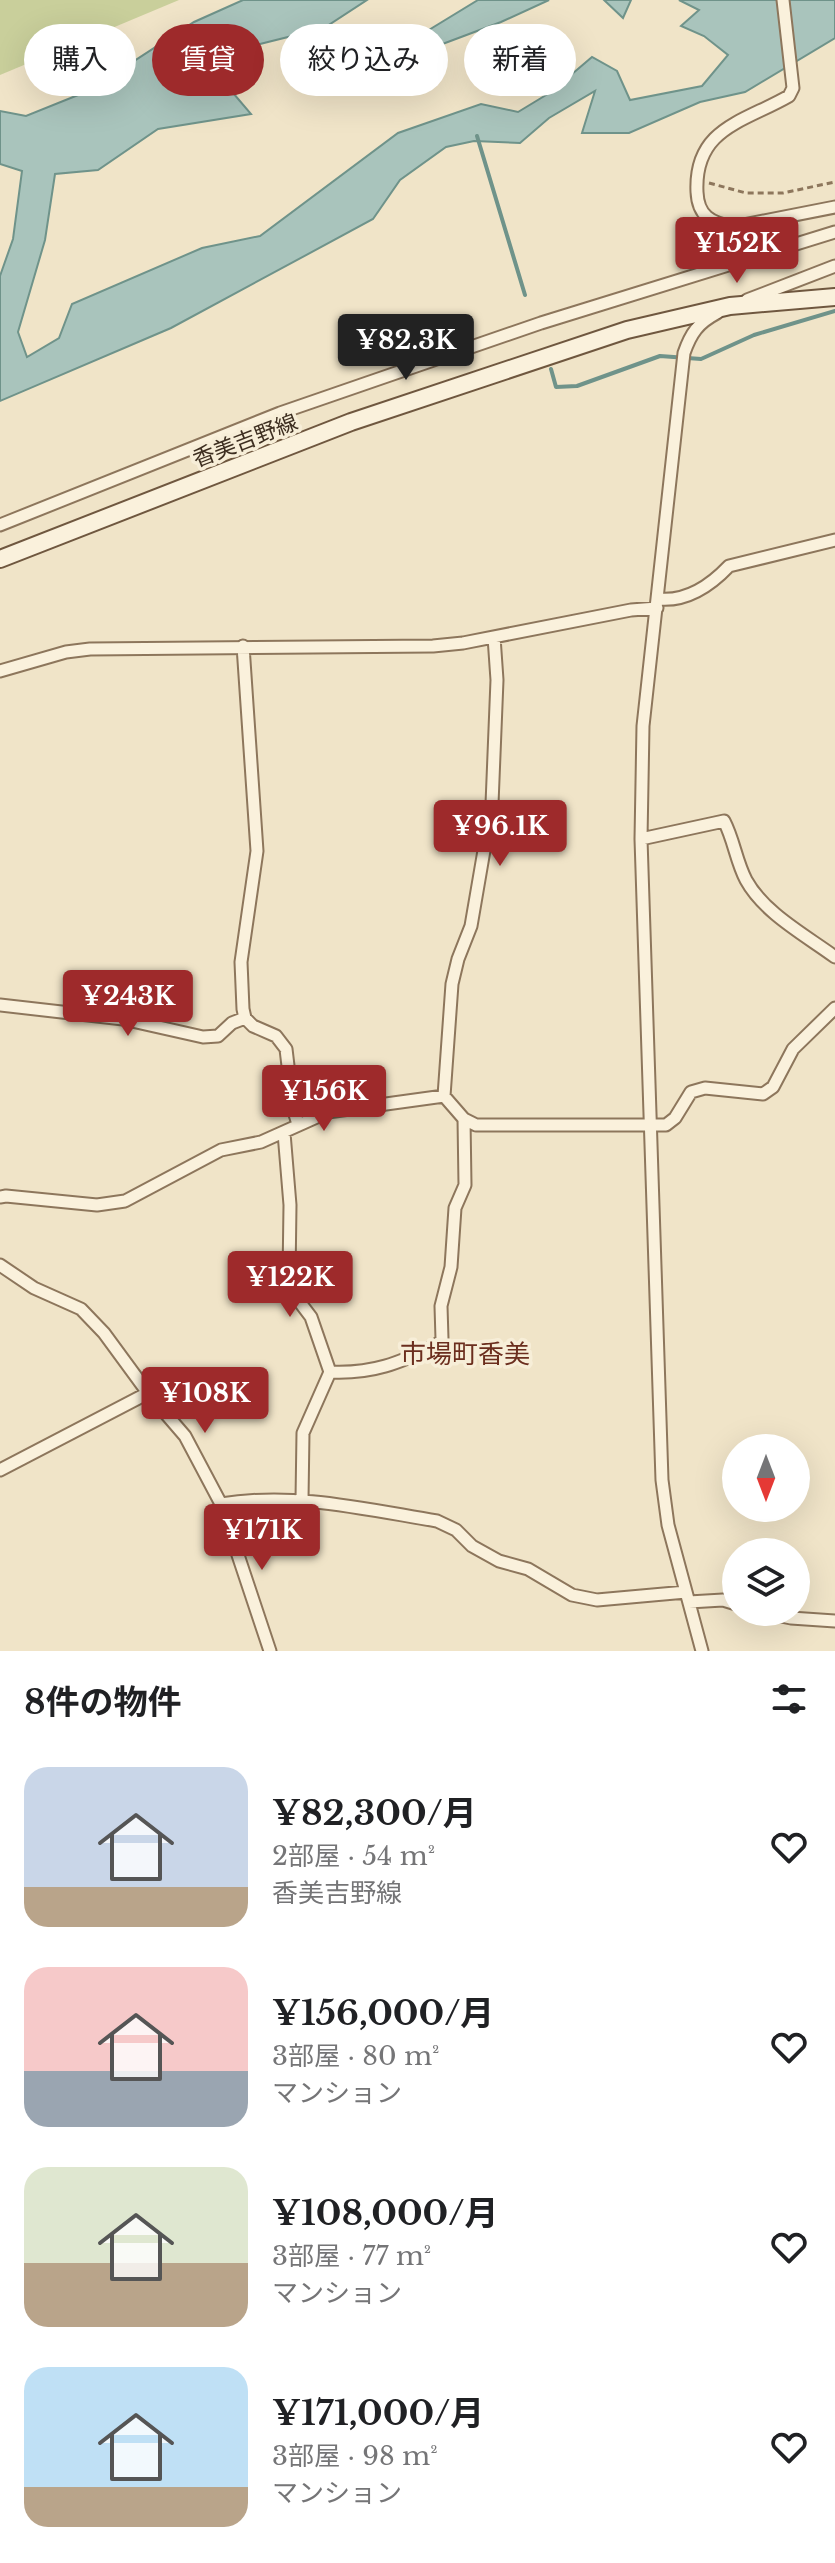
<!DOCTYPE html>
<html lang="ja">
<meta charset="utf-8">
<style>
:root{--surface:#fff;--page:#f2f2f2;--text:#202124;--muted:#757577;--accent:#9e2a2b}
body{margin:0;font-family:"Libre Baskerville","Noto Sans JP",serif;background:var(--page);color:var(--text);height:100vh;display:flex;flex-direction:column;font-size:30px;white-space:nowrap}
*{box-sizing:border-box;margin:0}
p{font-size:26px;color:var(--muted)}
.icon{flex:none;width:44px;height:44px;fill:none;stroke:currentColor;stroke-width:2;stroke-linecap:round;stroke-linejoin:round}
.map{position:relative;height:1651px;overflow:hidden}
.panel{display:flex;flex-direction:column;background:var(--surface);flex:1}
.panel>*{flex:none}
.hud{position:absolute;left:24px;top:24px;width:788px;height:72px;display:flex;gap:16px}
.needle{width:52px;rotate:180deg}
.buttons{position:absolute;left:722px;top:1434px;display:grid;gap:16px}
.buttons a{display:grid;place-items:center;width:88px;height:88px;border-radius:50%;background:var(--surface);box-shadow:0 8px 32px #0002;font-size:40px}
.price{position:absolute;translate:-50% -68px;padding:0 18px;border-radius:8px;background:var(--accent);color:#fff;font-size:26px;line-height:52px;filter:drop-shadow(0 2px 4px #0008)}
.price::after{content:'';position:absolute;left:50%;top:48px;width:24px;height:18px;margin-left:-12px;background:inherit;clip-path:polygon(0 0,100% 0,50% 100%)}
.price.selected{background:#222;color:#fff}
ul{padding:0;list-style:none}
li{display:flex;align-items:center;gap:24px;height:200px;padding:0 24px}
li span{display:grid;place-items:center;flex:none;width:224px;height:160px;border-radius:24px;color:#555}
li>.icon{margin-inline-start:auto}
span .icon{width:96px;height:96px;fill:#fffc;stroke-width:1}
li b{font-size:34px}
h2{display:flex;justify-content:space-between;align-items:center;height:96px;padding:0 24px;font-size:34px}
.chip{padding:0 28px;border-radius:36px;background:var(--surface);box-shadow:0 8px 32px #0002;font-size:28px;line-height:72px}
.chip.selected{background:var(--accent);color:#fff}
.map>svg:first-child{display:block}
.green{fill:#c9cf9b}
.water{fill:#a9c4bc;stroke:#6f938a;stroke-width:2}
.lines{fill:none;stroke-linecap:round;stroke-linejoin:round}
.stream{stroke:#6f938a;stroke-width:4}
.minor-casing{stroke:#8d765c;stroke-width:15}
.secondary-casing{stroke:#6f573f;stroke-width:20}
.path{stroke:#8d765c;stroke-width:3;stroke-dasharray:6 4;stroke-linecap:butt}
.minor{stroke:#faf1dc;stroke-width:11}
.secondary{stroke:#faf1dc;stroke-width:16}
.labels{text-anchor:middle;stroke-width:7;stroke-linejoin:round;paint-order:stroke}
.street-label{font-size:22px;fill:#3d2e20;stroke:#f7eed8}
.quarter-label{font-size:26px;fill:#6b2e1e;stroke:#f7eed8}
</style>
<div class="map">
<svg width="835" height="1651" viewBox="0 0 835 1651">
<rect width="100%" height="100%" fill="#f0e4c8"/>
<path class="green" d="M0 0H179L0 75Z"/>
<path class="water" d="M243 0H367L324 28 260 44 211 67 251 114 158 129 98 170 55 174 45 240 18 332 27 357 59 338 72 304 202 248 260 236 398 133 481 104 518 112 551 92 592 57 617 71 630 100 702 86 728 55 704 36 681 26 699 10 679 0H835V38L745 92 700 102 629 133H582L595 91 549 118 520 143 474 141 446 147 400 180 373 219 171 328 0 401V276L13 239 22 171 0 164V111L26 116 88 91 194 22Z
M478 0H549L501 22 392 63 419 36Z
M604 0H631L623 18Z"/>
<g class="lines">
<path class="stream" d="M477 136 525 295
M551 369 556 387 577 386 660 356 701 359 754 335 835 311"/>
<g class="minor-casing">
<path id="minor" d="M783 0 793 88 789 96C744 122 694 128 697 192 698 216 711 223 733 227L835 207
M747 300 835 266
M0 525 280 413 541 323 835 232
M658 599C686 602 710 586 729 566L835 540
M243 646 257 851 241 962 243 1009 245 1018 253 1026 276 1036 286 1049 293 1108 298 1124
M0 671 66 652 90 649 433 646 463 643 631 610 657 608
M641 839 724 821C734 840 736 861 746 880 764 913 805 935 835 957
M0 1005 123 1019 203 1037 218 1036 232 1023 245 1018
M444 1096 452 984 458 959 471 926 492 804 497 680 494 637
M284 1133 290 1205 289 1277 292 1292 311 1317 330 1372 303 1433 302 1499
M0 1197 6 1196 97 1205 125 1201 221 1150 261 1142 328 1112 444 1096 464 1119 476 1125H666L675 1118 691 1092 705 1088 763 1094 773 1087 793 1049 835 1008
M0 1265 34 1288 81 1309 104 1333 148 1393 185 1436 221 1504 270 1651
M330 1372C373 1374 399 1363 437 1345L442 1339 441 1306 451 1267 455 1208 465 1185 464 1119
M0 1470 148 1393
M221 1504C295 1492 364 1509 437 1521L456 1530 472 1546 499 1561 528 1569 572 1595 597 1600 686 1592
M689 1602 723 1600 736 1604
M761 1612 791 1618 835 1621
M702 1651 668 1525 662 1480 641 839 643 726 684 353C691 333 698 323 717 313"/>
</g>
<g class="secondary-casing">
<path id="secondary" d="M0 559 351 422 627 330 730 306 835 297"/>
</g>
<path class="path" d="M709 183 746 193H783L835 182"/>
<use href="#minor" class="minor"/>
<use href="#secondary" class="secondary"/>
</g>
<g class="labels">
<g class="street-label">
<text transform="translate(245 440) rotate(-21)" y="8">香美吉野線</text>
</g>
<g class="quarter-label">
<text x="465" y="1363">市場町香美</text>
</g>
</g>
</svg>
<div class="buttons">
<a><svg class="needle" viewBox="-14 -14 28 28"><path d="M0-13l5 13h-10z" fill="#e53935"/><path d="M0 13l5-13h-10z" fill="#757577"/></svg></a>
<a><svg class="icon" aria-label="layers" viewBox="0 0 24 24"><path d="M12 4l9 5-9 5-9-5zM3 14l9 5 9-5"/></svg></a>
</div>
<b class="price" style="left:737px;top:285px">¥152K</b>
<b class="price selected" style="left:406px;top:382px">¥82.3K</b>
<b class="price" style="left:500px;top:868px">¥96.1K</b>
<b class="price" style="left:128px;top:1038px">¥243K</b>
<b class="price" style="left:324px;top:1133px">¥156K</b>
<b class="price" style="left:290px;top:1319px">¥122K</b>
<b class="price" style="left:205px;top:1435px">¥108K</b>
<b class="price" style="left:262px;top:1572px">¥171K</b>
<div class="hud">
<a class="chip">購入</a>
<a class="chip selected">賃貸</a>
<a class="chip">絞り込み</a>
<a class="chip">新着</a>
</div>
</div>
<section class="panel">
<h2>8件の物件<svg class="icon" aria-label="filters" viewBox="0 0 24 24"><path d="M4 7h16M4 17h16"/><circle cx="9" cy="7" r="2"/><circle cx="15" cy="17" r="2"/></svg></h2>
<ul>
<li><span style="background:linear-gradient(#c9d6e8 75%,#b9a48a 0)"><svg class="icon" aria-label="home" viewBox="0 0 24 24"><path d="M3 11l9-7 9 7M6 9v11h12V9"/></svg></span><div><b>¥82,300/月</b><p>2部屋 · 54 m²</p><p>香美吉野線</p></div><svg class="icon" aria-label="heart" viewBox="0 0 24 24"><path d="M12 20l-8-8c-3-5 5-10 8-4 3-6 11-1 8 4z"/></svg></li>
<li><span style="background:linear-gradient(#f6c9c9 65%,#9aa5b1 0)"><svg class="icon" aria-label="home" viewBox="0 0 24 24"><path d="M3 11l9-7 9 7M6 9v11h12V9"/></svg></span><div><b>¥156,000/月</b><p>3部屋 · 80 m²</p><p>マンション</p></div><svg class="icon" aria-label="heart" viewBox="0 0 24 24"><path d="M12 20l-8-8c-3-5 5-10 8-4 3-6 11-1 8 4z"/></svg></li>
<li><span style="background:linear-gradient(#dfe7d0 60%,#b9a48a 0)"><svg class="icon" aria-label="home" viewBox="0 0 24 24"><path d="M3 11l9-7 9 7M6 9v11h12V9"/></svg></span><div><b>¥108,000/月</b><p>3部屋 · 77 m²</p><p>マンション</p></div><svg class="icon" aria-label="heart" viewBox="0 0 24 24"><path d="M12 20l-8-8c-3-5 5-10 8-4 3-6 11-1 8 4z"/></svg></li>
<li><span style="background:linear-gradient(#bfe0f5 75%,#b9a48a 0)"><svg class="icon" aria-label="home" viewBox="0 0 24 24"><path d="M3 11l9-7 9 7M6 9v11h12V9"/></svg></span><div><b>¥171,000/月</b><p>3部屋 · 98 m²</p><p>マンション</p></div><svg class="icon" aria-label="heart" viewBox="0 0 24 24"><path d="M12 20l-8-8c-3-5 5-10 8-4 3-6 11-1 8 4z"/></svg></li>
</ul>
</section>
